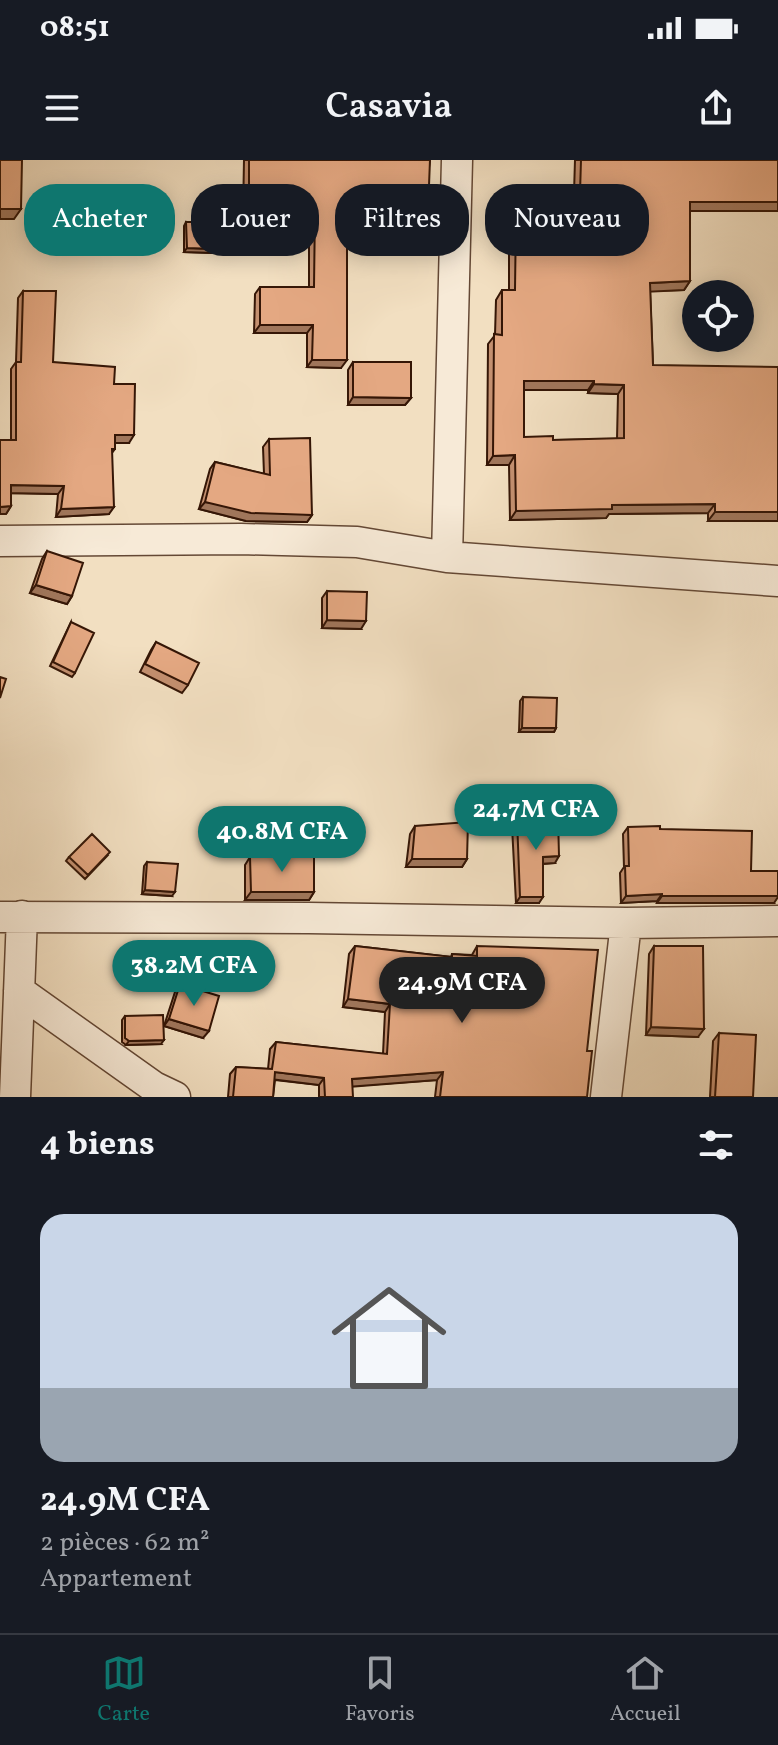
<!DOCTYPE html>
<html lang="fr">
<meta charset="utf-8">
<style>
:root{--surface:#171b24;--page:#242831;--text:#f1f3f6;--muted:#9ea1a6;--line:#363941;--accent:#0f766e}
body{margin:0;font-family:Vollkorn,serif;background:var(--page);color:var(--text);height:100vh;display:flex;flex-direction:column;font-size:30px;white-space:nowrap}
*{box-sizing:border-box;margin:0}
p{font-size:26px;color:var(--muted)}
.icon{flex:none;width:44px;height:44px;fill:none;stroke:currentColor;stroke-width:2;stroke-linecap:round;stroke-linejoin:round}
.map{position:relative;height:937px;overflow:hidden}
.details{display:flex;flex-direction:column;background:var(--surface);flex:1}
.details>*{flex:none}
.banner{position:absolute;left:24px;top:24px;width:730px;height:72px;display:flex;gap:16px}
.fabs{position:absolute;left:682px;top:120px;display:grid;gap:16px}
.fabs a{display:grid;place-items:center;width:72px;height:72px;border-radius:50%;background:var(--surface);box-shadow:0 4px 20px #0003;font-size:40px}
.price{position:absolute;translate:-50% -68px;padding:0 18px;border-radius:28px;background:var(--accent);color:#fff;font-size:26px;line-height:52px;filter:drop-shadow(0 2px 4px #0008)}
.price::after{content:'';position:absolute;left:50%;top:48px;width:24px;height:18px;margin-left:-12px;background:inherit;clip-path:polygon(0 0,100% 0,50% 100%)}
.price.on{background:#222;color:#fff}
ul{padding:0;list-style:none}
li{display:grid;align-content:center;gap:16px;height:424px;padding:0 40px}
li+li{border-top:2px solid var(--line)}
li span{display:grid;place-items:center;height:248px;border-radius:24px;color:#555}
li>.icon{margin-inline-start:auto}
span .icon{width:144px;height:144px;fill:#fffc;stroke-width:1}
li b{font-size:34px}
h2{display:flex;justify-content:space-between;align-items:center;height:96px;padding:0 40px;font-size:34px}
.tag{padding:0 28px;border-radius:32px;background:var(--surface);box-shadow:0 4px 20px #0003;font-size:28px;line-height:72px}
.tag.on{background:var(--accent);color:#fff}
.status{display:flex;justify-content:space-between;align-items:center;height:56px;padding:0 40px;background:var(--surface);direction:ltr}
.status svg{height:22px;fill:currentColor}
header{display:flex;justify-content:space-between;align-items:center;height:104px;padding:0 40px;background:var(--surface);font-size:36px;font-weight:600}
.menu{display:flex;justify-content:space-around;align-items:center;height:112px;border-top:2px solid var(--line);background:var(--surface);font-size:22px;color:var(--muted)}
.menu a{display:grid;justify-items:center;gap:4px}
.menu .on{color:var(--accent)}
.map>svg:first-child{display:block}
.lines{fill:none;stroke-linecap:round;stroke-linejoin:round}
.street-casing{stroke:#644835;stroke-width:33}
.street{stroke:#f7ead7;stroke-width:30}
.wall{fill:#c49070;stroke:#351606;stroke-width:2;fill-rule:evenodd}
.shaded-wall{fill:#a0765b;stroke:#351606;stroke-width:2}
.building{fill:#e4a882;stroke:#351606;stroke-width:2;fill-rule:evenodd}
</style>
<div class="status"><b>08:51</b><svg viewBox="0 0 49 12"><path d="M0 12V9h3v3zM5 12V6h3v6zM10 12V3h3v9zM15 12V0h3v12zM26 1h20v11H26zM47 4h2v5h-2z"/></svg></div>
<header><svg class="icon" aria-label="menu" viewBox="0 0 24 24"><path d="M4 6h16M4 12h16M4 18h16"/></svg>Casavia<svg class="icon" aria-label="share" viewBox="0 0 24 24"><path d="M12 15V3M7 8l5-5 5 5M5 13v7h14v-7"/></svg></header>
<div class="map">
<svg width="778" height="937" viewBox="0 0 778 937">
<rect width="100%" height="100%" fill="#f2dfc1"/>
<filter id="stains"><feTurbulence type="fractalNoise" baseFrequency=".0025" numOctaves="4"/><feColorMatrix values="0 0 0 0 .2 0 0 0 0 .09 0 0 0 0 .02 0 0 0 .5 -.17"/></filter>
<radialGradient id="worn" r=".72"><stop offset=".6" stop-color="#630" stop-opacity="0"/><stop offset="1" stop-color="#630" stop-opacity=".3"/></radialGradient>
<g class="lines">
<g class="street-casing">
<path id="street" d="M0 381 241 379 357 382 447 397 778 421
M447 397 457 0
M0 757 309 758 626 763 778 761
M19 831 154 927 175 937
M15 937 22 756
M606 937 626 763"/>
</g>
<use href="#street" class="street"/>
</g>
<path class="wall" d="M244 0H430L422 58H347L341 208 307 207V173H254L255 134 260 127H309V56L243 55Z
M575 0H778V51H690V121L684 130 650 131 653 205 778 361H708V353L609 354 606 358 510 360 509 305H487L488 184 495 175 496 140 502 130H509V64L516 54 547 55V43L553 33H574ZM524 230H588V233L618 234 617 279 553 280 524 277Z
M186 62 213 93 184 92V66Z
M23 131 53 202 114 224 129 283H115V289L112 293 109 354 56 357 58 334 11 333V346L6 354 11 280V209L16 202 18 138Z
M353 202 411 238 405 245H348V210Z
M269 279 312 355 307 362 246 361 199 349 210 309 215 302 264 314 263 287Z
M47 391 72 436 67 444 30 433 42 399Z
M327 431 361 469 322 468V438Z
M71 462 75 513 72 517 50 506Z
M156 482 188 525 182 533 140 512 151 490Z
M523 537 556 568 554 572H519L520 541Z
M517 659 555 703 543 704 539 743H516L512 666Z
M415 666 467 699 462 707H406L410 674Z
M628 667 660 669 751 711 774 743H657V741L621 743 620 713 624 707 623 674Z
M107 696 85 719 66 701 69 697Z
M250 697 314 732 309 740H245V705Z
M147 702 172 736 142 734 144 706Z
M355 786 451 797 452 794 472 795 477 786 587 891V937H435L437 920 352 926V937H319V925L275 920 273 937H228L230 914 236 907 268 909 270 889 276 882 383 894 385 852 343 847 349 794Z
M654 786 698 877 646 875 649 794Z
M180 824 203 878 164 866 175 832Z
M125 856 161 884 126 885 122 882V860Z
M719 873 753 937H710L713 881Z"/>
<path class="shaded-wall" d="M690 42H778V51H684Z
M249 48H315L309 56 243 55Z
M0 49H21L14 59H0Z
M347 50 428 51 422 58H342Z
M187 88 215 89 213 93 184 92Z
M690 121 684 130 644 132 650 123Z
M260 165H313L307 173H254Z
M312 200H347L341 208 307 207Z
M524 221H594L588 230H517Z
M594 224 624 225 618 234 588 233Z
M353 237 411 238 405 245H348Z
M115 275H134L129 283H110Z
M515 295 509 305H487L493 296Z
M11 325 64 326 58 334 5 333Z
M205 342 312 355 307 362 246 361 199 349Z
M715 344 708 353 609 354 606 358 510 360 516 351 612 345Z
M11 346 6 354H0V347Z
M114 347 109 354 56 357 61 349Z
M715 352H778V361H708Z
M36 425 72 436 67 444 30 433Z
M327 460 366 461 361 469 322 468Z
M522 568H556L554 572H519Z
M559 696 555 703 539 704 543 697Z
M412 699H467L462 707H406Z
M145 730 175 732 172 736 142 734Z
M251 732H314L309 740H245Z
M662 734 657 741 621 743 626 736Z
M662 736H778V737L774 743H657Z
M520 737H543L539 743H516Z
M348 839 390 844 385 852 343 847Z
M169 859 209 871 203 878 164 866Z
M651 867 704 869 698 877 646 875Z
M164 880 161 884 126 885 129 881Z
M275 912 324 918 319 925 270 919Z
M443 912 437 920 347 927 352 919Z"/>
<path class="building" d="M0 0H22L21 49H0Z
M249 0H430L428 51 347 50V200H312L313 165H260V127H314L315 48H249Z
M581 0H778V42H690V121L650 123 653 205 778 207V352H715V344L612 345V349L516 351 515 295 493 296 494 174 502 175V130H515L516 54 553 55V33H580ZM524 221H594V224L624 225V278L553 280V276L524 277Z
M186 62H216L215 89 187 88Z
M23 131H56L53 202 115 207 114 224H135L134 275H115V289H112L114 347 61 349 64 326 11 325V346L0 347V280H16V202H21Z
M353 202H411V238L353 237Z
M310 278 312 355 251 353 205 342 215 302 270 315 269 279Z
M47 391 83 403 72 436 36 425Z
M327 431 367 432 366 461 327 460Z
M71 462 94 473 75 513 53 502Z
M156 482 199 503 188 525 145 504Z
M0 517 6 519 0 538Z
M523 537 557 538 556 568H522Z
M558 656 559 696 543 697V737H520L517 659Z
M468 662 467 699H412L415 666Z
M660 666V669L752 671 751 711H778V736H662V734L626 736 625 706H629L628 667Z
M92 674 110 692 88 715 69 697Z
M314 696V732H251L250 697Z
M147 702 178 704 175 732 145 730Z
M355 786 452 797V794L477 796V786L598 790 587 891H592L587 937H440L443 912 352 919 353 937H325L324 918 275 912 273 937H233L236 907 272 909 276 882 387 894 390 844 348 839Z
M654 786H703L704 869 651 867Z
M180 824 219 836 209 871 169 859Z
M163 855 164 880 129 881 125 878V856Z
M719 873 756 875 753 937H715Z"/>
<rect width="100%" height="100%" filter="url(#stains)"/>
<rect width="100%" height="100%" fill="url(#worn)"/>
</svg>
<div class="fabs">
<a><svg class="icon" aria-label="locate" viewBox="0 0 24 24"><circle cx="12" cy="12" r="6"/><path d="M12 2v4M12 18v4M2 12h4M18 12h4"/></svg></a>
</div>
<b class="price" style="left:536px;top:692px">24.7M CFA</b>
<b class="price" style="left:282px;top:714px">40.8M CFA</b>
<b class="price" style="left:194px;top:848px">38.2M CFA</b>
<b class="price on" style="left:462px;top:865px">24.9M CFA</b>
<div class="banner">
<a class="tag on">Acheter</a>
<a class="tag">Louer</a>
<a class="tag">Filtres</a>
<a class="tag">Nouveau</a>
</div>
</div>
<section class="details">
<h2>4 biens<svg class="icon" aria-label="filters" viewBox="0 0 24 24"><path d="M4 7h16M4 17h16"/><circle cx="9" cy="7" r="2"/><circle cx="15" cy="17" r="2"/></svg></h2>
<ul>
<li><span style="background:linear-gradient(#c9d6e8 70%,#9aa5b1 0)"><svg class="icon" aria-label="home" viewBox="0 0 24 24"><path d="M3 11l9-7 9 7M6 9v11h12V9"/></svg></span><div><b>24.9M CFA</b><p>2 pièces · 62 m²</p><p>Appartement</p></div></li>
</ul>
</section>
<nav class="menu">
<a class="on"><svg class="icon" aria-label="map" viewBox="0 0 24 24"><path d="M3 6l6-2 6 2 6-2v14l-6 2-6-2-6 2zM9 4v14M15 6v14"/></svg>Carte</a>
<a><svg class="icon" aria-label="saved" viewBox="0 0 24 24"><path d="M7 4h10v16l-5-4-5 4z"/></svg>Favoris</a>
<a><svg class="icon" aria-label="home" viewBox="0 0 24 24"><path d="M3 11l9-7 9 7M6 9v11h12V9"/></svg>Accueil</a>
</nav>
